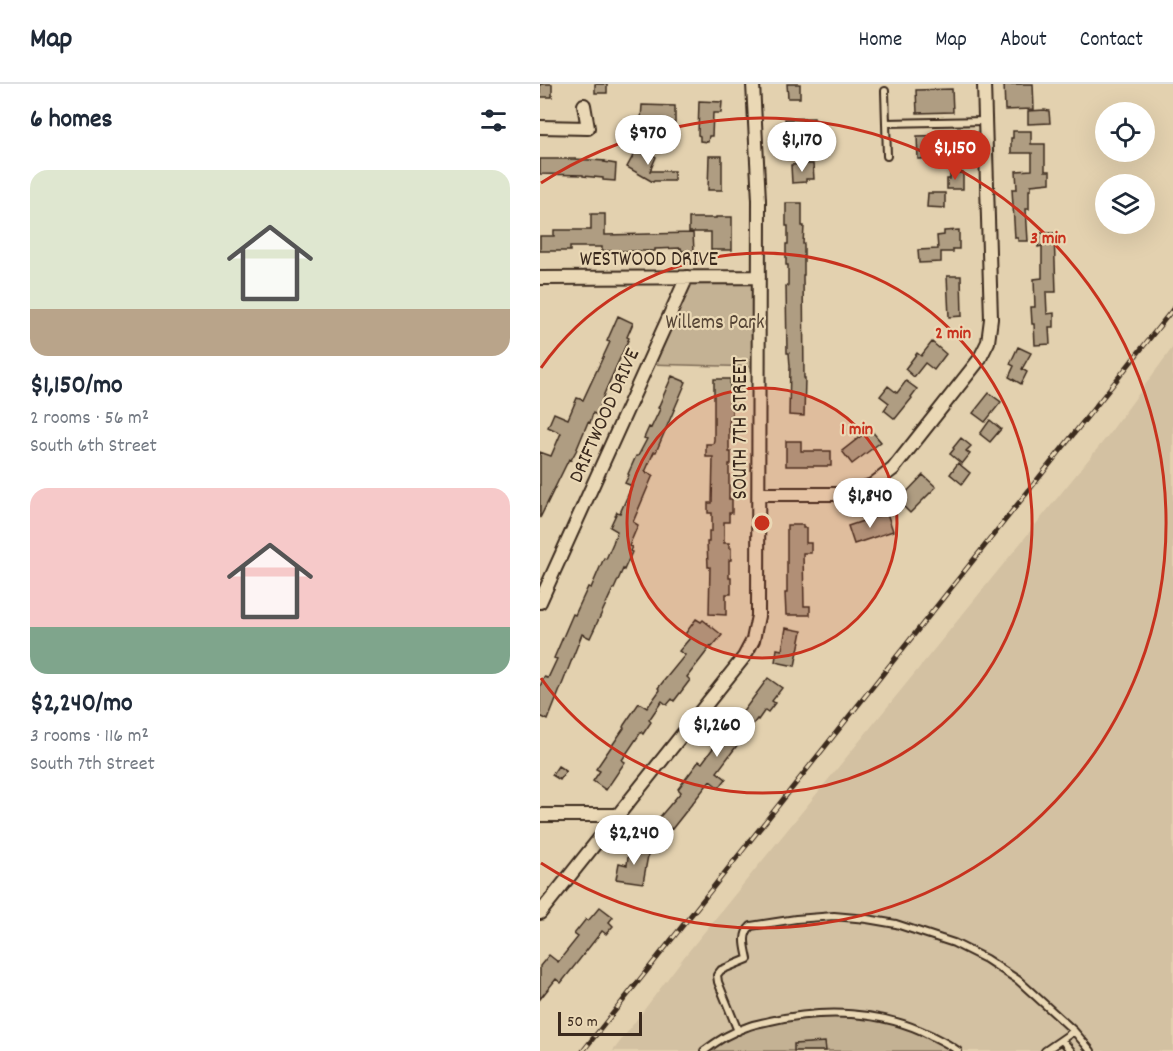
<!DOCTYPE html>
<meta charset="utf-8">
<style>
:root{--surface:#fff;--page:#f2f2f3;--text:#1f2937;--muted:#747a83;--line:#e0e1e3;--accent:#c8321e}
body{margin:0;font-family:Dekko,sans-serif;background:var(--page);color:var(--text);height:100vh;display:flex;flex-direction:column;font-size:22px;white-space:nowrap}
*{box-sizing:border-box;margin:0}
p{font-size:20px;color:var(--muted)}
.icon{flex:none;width:33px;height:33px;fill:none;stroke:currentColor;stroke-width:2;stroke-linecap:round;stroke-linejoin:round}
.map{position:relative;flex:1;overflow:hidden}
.side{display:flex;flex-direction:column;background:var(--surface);width:540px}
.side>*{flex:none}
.controls{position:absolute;left:555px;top:18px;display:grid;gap:12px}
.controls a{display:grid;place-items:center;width:60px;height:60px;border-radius:50%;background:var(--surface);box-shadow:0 6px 24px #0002;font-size:30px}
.scale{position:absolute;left:18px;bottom:15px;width:84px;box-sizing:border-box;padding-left:6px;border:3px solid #3b2a1e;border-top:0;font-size:16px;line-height:21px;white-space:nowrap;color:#3b2a1e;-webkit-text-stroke:4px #ead8b5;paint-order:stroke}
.price{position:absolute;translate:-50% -51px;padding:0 14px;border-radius:21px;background:#fff;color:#222;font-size:20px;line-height:39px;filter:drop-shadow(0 2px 3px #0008)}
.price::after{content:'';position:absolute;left:50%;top:36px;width:18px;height:14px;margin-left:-9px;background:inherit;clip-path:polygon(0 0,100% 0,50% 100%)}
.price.selected{background:var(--accent);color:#fff}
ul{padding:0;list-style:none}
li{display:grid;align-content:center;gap:12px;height:318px;padding:0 30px}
li span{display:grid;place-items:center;height:186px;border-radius:18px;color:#555}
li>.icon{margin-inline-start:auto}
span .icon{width:108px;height:108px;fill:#fffc;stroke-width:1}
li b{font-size:26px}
h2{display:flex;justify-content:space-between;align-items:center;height:72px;padding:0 30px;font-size:26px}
header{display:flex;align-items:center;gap:36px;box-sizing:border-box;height:84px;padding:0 30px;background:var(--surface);border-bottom:2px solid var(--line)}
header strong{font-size:28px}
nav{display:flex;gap:33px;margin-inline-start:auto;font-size:21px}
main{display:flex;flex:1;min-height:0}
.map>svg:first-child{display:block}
.built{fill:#d3c1a2}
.green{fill:#c4b294;stroke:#806e59;stroke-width:1.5}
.building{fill:#af9d82;stroke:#3b2a1e;stroke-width:1.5}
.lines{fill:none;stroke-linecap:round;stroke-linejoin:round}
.lane-casing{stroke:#3b2a1e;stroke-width:10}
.street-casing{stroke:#3b2a1e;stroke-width:16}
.lane{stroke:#ead8b5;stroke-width:6}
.street{stroke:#ead8b5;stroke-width:12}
.rail-casing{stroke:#3b2a1e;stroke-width:5}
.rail{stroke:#ead8b5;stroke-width:3;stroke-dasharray:9;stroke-linecap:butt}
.ring{fill:none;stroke:#c8321e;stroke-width:3}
.labels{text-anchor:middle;stroke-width:4.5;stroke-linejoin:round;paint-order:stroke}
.street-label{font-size:21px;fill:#3b2a1e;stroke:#ead8b5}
.park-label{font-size:21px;fill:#564536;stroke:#ead8b5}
.centre{fill:#c8321e;stroke:#ead8b5;stroke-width:3}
.ring-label{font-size:18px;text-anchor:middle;font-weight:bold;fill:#c8321e;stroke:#ead8b5;stroke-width:4.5;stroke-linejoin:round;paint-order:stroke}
</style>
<header>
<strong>Map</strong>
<nav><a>Home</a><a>Map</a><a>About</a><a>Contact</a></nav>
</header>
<main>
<section class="side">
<h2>6 homes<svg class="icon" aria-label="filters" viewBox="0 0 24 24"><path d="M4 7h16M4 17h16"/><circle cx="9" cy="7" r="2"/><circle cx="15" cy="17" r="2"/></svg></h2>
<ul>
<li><span style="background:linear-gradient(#dfe7d0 75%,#b9a48a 0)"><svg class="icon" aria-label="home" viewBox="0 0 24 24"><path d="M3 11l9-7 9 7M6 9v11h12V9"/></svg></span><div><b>$1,150/mo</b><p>2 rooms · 56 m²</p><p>South 6th Street</p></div></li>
<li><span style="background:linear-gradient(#f6c9c9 75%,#7fa58c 0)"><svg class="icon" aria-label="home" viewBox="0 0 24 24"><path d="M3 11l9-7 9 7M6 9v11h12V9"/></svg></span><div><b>$2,240/mo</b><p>3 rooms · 116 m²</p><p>South 7th Street</p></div></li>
</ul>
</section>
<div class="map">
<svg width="633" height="967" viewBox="0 0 633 967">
<rect width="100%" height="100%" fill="#e3d1af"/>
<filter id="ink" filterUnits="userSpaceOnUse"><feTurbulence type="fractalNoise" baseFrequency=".0167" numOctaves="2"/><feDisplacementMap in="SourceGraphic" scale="12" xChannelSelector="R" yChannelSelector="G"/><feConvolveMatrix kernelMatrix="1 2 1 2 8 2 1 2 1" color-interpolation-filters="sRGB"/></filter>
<g filter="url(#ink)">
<path class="built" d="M633 263V967H73L144 873 566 354Z"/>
<path class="green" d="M147 193H219V283L107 280Z
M292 930 350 935 395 953 415 967H164L182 954 237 936Z"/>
<path class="building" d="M0 0H12V13H0Z
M55 0H67V9H55Z
M247 0H260V14H248Z
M464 0H493L494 25 465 26Z
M412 5 413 28 377 29 376 6Z
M159 17 182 18 181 29H173L172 52H169L168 58 160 57V52L158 51Z
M102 21 135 22V39L121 38 120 51 100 50Z
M505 26 509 27 510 39 488 40V27Z
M274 34V41H271L272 49 263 50V52L250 53 249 44H246L245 35Z
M473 47H491V60H505V87H510V99L491 101V106H489V125H486L488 157H478V154H475L472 105H477L476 87 492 86V69H471V54H473Z
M413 51 414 74 378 75 377 52Z
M100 59 113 67 112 70 116 73 110 87H134V97H114L113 98 87 83Z
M169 72H182V106H168Z
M0 75H35L65 77 64 78 76 80 75 97 63 96V94L43 92V91L0 90Z
M264 80H273L274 95H266V98L252 99 251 81Z
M410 89H423V105H407V95H410Z
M388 109H405V124L387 123Z
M246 119H262V142H264L263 160H264V191H263L264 294H265L264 332 249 331 250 282 249 269H247L246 202H248V181H246V160H248V142H246Z
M51 130H65V151L153 149 154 167H142L141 164 115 165V167H62V163H30V167H0V152H14V146H51Z
M176 133H192V166H171V148H149V134H176Z
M419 146V165H413V168H401V178L379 179 378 166 398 165 397 152 404 151V147Z
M498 149H514L516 208H506L507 230 514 229V243H509L510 260 495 261 494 240H492L491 223H495L494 195 502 194V162L498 163Z
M407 192H421L422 232 409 233Z
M78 232 93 239 87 253 89 254 64 310 57 331 53 329 50 339 48 338 36 367 31 376 29 375 0 434V368L11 372 21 349 8 343 14 329 28 335 37 314 43 316 70 258 67 257Z
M392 258 406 270 394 286 385 279 374 293 365 285 377 269 381 272Z
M478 263 491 269 482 285 487 288 481 300 469 293 474 282 470 280Z
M132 292 146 298 116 368H114L105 388 113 391 93 438 98 441 89 462 92 463 90 467 92 468 84 486 83 485 74 505H73L50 554 42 550 8 636 0 632V603L4 593 8 594 17 575 14 574 33 530 35 531 48 503 51 504 64 474 66 475 73 459 77 447 70 443 77 428 80 429 92 402 85 399 89 391 88 390 96 372H98L107 355 104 354 109 343 111 344 120 325 118 324Z
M174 295H190V318H192V331L190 332 189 341V368H191V380H189V415H192V429H189V438H184V459H189V464H191V476H189V494H191V510H186V531L169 530 170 483H168L167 458H169V447H172V429H168V419H172L173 373H166V360H173L174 356Z
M366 297 377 305 371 313 372 314 355 335 344 326 349 319 340 312 348 302 357 309Z
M449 309 461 318 445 338 433 329Z
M450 336 461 345 450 358 440 350Z
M330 345 341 358 312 380 302 367Z
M421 354 431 362 426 367 430 370 422 380 410 370 414 365 413 364Z
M246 357H261V367H291V382H246Z
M418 379 430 389 422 400 410 390Z
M383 391 396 403 370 429 358 417Z
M347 429 353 447 314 460 308 442Z
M247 441H263V444H266V459H271V469H263L264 522H270V531H246L245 509H247Z
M156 535 161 538 163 536 182 551 172 563 171 562 147 593 150 596 134 617 132 615 127 621 122 617 109 636 111 638 103 650 101 648 82 676 85 678 66 706 53 697 60 687 56 685 84 644 83 643 84 641 99 619 107 624 120 606 118 604 145 571 139 567 150 554 145 550Z
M246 544 262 547 255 582 235 578 237 565 242 566Z
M228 594 242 604 232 617 235 619 228 628 225 626 218 636 217 635 177 688 186 695 179 704 170 697 132 745 131 744 124 752 113 743 119 735H118L141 708 138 705 159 677 162 679 194 636 196 637Z
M18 682 26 687 20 696 12 691Z
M95 763 109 766 103 799 76 795 79 779 87 781 89 765 95 766Z
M60 823 73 833 69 838 73 842 66 850 62 847 21 899 16 895 0 915V882L9 871 18 878 38 853 34 850 46 835 48 837Z
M285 958 286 967H254V960Z"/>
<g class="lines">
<g class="lane-casing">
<path id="lane" d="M345 7 347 72
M346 39 445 37
M198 947 178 898 177 891 181 886 208 875C206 864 201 851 211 842L256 835 294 832 327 835 356 840 414 859 446 875 478 896 534 947 551 967
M522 956 531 967
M164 967C177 957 191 948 207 943 214 940 222 939 230 937 283 925 341 926 390 951 400 956 409 960 418 967
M505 967 534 947"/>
</g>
<g class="street-casing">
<path id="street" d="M0 43 48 44 44 21
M0 194 219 193
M219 410H305L332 401 353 385 439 276 448 258 451 235 444 0
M0 518 147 193
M0 731H78
M0 829 204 573 213 556 218 532 219 116 213 0"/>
</g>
<use href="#lane" class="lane"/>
<use href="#street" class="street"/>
<g class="rail-casing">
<path id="rail" d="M43 967 633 225"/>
</g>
<use href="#rail" class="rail"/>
</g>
</g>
<circle cx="222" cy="439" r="135" fill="#c8321e" fill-opacity=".12"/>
<g class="ring">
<circle cx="222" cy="439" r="135"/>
<path d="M1 284A270 270 0 1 1 1 594"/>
<path d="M1 99A405 405 0 1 1 1 779"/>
</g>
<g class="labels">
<g class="street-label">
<text x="109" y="181">WESTWOOD DRIVE</text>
<text transform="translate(63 331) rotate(-66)" y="7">DRIFTWOOD DRIVE</text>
<text transform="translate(199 344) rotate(-90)" y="7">SOUTH 7TH STREET</text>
</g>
<g class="park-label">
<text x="175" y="244">Willems Park</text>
</g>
</g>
<circle cx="222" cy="439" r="9" class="centre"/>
<g class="ring-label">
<text x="508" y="159">3 min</text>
<text x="413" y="254">2 min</text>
<text x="317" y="350">1 min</text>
</g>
</svg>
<div class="controls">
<a><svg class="icon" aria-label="locate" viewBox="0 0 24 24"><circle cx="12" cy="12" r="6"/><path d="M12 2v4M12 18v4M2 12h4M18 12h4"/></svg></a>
<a><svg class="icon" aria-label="layers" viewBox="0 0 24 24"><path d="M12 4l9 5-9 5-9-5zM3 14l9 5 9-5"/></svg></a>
</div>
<div class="scale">50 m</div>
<b class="price" style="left:108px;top:82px">$970</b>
<b class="price" style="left:262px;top:89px">$1,170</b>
<b class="price selected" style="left:415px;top:97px">$1,150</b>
<b class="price" style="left:330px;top:445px">$1,840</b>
<b class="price" style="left:177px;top:674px">$1,260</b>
<b class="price" style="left:94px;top:782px">$2,240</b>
</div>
</main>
